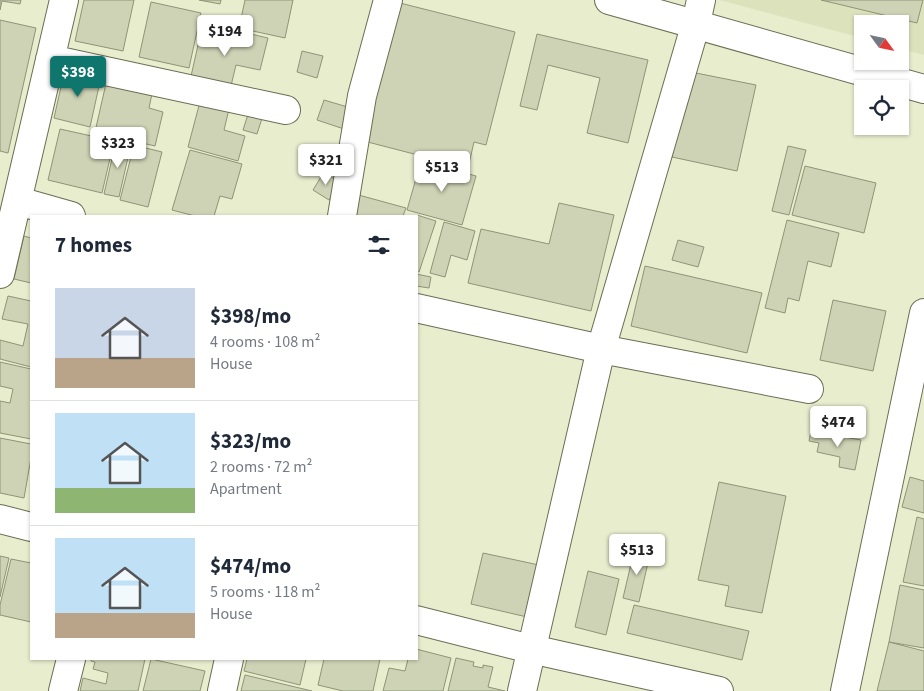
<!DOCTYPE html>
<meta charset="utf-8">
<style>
:root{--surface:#fff;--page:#f6f6f7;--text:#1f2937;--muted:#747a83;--line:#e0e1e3;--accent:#0f766e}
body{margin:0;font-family:"Source Sans 3",sans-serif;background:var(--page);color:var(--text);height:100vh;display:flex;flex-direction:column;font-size:19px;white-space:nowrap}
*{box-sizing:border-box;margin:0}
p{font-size:16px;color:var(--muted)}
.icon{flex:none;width:28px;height:28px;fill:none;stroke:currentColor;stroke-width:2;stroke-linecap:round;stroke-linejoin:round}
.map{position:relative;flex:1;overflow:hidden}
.details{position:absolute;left:30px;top:215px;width:388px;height:445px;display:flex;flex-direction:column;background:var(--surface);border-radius:0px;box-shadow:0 1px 4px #0004}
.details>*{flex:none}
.needle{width:32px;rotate:123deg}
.controls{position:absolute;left:854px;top:15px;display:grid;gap:10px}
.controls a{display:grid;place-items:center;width:55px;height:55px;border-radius:0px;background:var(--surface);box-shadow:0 1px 4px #0004;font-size:25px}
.price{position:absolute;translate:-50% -42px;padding:0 11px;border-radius:5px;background:#fff;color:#222;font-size:16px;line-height:32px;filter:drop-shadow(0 1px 2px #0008)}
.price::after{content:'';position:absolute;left:50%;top:30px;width:15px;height:11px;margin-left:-8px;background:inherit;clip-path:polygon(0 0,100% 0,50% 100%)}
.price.selected{background:var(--accent);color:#fff}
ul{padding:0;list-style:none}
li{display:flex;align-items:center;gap:15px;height:125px;padding:0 25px}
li+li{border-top:1px solid var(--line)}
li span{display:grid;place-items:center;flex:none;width:140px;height:100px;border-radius:0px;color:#555}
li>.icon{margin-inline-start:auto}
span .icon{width:60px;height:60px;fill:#fffc;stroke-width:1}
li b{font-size:21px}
h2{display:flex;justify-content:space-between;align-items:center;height:60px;padding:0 25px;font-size:21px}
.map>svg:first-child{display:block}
.built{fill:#dce3bc}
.building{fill:#ced3b5;stroke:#8f9477}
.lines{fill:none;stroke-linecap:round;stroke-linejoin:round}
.minor-casing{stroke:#6a6e53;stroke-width:30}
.tertiary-casing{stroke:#6a6e53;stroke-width:30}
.minor{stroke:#fff;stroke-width:28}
.tertiary{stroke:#fff;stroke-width:28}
</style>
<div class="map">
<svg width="924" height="691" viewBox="0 0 924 691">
<rect width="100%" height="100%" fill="#e8edce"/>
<path class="built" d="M719 0H924V55L900 49V24H862V38Z"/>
<path class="building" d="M0 0H21L20 4 2 1 0 10Z
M84 0H134L123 51 75 41Z
M199 0H221L220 4Z
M245 0H293L285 38 239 28Z
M821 0H923L917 23Z
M151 2 201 13 189 68 139 57Z
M396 2 515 32 486 145 474 142 468 168 360 140Z
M0 20 36 28 8 153 0 151Z
M203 23 268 38 260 70 236 65 229 94 189 85Z
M537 34 648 60 628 143 587 133 600 78 548 65 537 110 520 106Z
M302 51 323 56 317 78 297 72Z
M65 69 101 77 90 127 54 118Z
M691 72 756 85 737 171 672 157Z
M107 79 153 89 149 108 163 112 155 146 95 132Z
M201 98 230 105 224 130 245 136 238 161 188 147Z
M324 100 351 108 344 129 317 120Z
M250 108 264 112 257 134 243 130Z
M60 129 114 141 102 193 48 180Z
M116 141 131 144 119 197 104 194Z
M134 145 162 152 148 207 120 200Z
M788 146 806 150 789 215 772 211Z
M190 150 242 164 232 199 220 196 214 216H195L172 210Z
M421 161 476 176 462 225 407 210Z
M805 166 876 183 864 233 792 215Z
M324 172 340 182 329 200 313 190Z
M355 194 406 208 403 216H349Z
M559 203 614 215 591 311 468 283 481 229 549 244Z
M417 215 436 221 419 272 416 271Z
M787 220 839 233 831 267 808 261 799 301 788 298 785 313 765 308Z
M444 222 475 231 467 260 451 255 445 277 430 273Z
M24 236 31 238V283L14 279Z
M678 240 704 247 698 267 672 260Z
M645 266 762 293 747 353 631 326Z
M416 274 431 277 429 288 416 286Z
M8 296 31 301V367L0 359V340L23 346 28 324 2 319Z
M833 300 886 311 873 371 820 360Z
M0 362 31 369V439L0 433V401L10 403 13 389 0 386Z
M811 431 861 440 855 470 839 467 840 457 817 452 819 443 809 441Z
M0 438 31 444V458L24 498 0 493Z
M910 477 924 481V513L902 507Z
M719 482 786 496 762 613 725 606 729 586 698 580Z
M917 517 924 519V586L903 582Z
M634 551 650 554 639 602 623 598Z
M483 553 539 565 527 617 471 604Z
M0 556 9 558 0 597Z
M11 559 31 563V622L0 615V605Z
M588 571 619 579 606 635 575 627Z
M900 585 924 590V648L889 642Z
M634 605 749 631 742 660 627 633Z
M889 642 924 651V691H877Z
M416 649 451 658 443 691H383L389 668 405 671 408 659H416Z
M456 658 474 662 473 666 483 668V665L493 667 488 687 505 691H448Z
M91 659H145L138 691H80L83 678 106 684 108 673 93 669 95 662 91 661Z
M151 659 205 671 200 691H143Z
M247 659H306L300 685 244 671Z
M324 659H380L373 691H343L318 685Z
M245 675 312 691H241Z"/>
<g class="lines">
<g class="minor-casing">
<path id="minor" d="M50 59 286 110
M18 201 71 216
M342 216 362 96 388 0
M0 274 64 0
M416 308 601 349 809 389
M0 519 31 527
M416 620 531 649 719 691
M63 691 71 659
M222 691 229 659
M522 691 601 349 696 23 701 0
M845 691 924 313"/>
</g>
<g class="tertiary-casing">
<path id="tertiary" d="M609 0 924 89"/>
</g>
<use href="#minor" class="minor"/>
<use href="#tertiary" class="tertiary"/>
</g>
</svg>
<div class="controls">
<a><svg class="needle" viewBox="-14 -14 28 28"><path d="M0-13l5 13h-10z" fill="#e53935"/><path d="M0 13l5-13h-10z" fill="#747a83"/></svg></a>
<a><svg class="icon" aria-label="locate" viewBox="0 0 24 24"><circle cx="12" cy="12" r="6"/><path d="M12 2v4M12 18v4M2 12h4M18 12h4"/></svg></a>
</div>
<b class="price" style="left:225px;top:57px">$194</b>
<b class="price selected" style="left:78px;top:98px">$398</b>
<b class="price" style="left:118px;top:169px">$323</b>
<b class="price" style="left:326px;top:186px">$321</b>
<b class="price" style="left:442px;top:193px">$513</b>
<b class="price" style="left:838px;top:448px">$474</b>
<b class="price" style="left:637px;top:576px">$513</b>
<section class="details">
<h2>7 homes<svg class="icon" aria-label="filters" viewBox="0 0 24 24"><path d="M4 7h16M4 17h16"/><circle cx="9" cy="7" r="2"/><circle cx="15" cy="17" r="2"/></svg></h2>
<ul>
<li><span style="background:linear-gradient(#c9d6e8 70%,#b9a48a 0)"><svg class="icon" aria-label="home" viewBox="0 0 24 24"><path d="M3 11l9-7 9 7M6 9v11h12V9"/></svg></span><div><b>$398/mo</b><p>4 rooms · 108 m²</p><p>House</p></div></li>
<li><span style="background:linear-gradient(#bfe0f5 75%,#8fb573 0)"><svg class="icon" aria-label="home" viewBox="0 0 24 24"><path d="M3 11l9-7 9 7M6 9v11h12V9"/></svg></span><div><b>$323/mo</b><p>2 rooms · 72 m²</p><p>Apartment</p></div></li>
<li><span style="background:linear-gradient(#bfe0f5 75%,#b9a48a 0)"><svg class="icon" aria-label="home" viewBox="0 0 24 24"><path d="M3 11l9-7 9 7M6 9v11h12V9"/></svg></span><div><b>$474/mo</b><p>5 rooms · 118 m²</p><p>House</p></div></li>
</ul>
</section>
</div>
